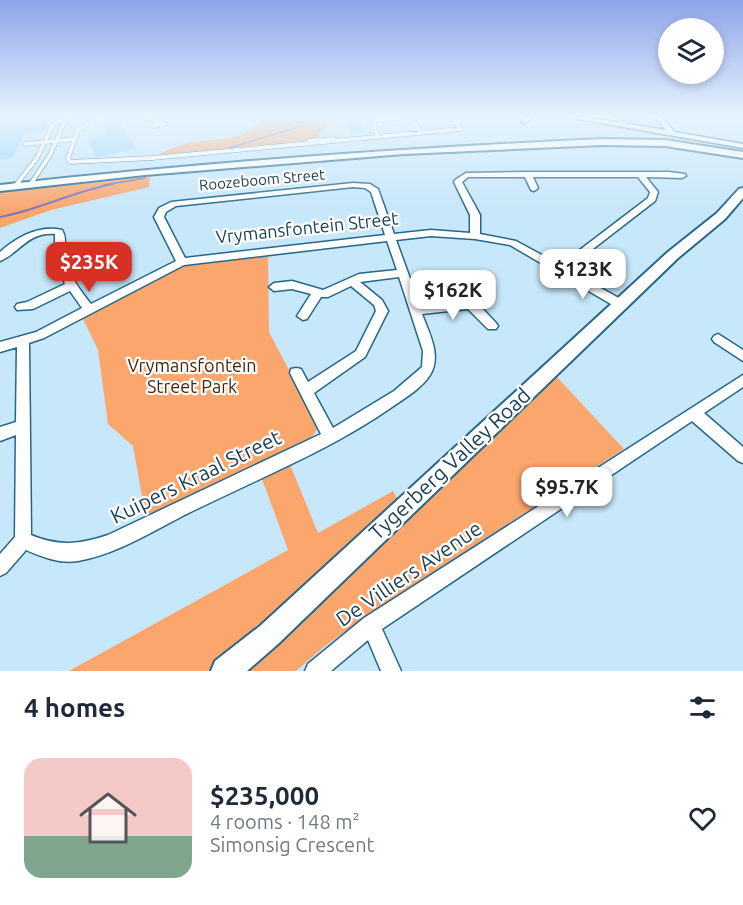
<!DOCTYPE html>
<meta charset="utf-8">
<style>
:root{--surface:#fff;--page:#f2f2f3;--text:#1f2937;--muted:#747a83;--line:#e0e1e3;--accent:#d93025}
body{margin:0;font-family:Ubuntu,sans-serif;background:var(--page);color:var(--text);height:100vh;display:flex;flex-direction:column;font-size:22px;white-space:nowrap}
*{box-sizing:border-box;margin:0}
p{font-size:20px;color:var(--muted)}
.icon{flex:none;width:33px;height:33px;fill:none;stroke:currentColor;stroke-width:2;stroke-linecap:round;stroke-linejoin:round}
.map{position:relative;height:671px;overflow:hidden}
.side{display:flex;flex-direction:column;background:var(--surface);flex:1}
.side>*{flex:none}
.fabs{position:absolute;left:658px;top:18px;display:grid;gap:12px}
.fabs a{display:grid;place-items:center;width:66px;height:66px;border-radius:50%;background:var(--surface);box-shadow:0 3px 9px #0003;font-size:30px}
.price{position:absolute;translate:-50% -51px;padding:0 14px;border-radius:12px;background:#fff;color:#222;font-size:20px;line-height:39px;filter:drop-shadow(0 2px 3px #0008)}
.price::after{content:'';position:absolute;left:50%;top:36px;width:18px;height:14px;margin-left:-9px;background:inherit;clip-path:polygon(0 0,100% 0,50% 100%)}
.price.on{background:var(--accent);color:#fff}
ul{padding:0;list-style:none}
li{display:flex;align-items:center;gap:18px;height:150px;padding:0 24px}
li+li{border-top:2px solid var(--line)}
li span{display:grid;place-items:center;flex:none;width:168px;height:120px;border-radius:18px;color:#555}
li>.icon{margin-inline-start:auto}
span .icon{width:72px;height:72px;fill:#fffc;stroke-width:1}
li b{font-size:26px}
h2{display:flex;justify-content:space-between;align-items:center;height:72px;padding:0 24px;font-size:26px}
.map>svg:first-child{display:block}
.green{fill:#faa66d}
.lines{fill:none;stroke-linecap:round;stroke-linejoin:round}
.stream-far1{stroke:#7b75bd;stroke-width:1.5}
.stream{stroke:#7b75bd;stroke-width:2}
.building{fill:#97d6fb}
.lane-far1-casing{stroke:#256789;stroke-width:5}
.lane-casing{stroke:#256789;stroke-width:7}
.street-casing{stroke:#256789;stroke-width:3}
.secondary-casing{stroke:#256789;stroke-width:4}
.lane-far1{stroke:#fff;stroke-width:4}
.lane{stroke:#fff;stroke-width:4.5}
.street{fill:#fff;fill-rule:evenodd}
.secondary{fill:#fff;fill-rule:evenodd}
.labels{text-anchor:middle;stroke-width:4.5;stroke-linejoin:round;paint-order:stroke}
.far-street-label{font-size:15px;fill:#1a3e51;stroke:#fff}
.street-label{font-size:18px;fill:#1a3e51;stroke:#fff}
.park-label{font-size:18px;fill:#4a260a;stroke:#fff}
.near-street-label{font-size:21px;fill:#1a3e51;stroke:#fff}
</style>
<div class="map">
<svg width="743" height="671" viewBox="0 0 743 671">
<rect width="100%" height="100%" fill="#c7e7fa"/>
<path class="green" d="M261 117H337L319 133V137L303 142 155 156C164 152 175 146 185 144 211 137 248 145 261 117Z
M150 177 149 187 51 210 0 228V192Z
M268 253 269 332 316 421 317 429 311 439 146 519 133 446 108 424 98 350 82 317 186 264Z
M555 375 624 449 379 607 325 646 296 671H239Z
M289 462 318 533 393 491 398 500 210 671H69L288 550 261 476Z"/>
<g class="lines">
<path class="stream-far1" d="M229 148 301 126
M104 185 145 178"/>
<path class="stream" d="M0 217C39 210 74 191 113 184"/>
</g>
<path class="building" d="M0 117H47V126L45 131 25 134 12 158 0 160Z
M360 117 365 132 350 133 345 118Z
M120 122 136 149 96 157 88 139 108 134 103 126Z"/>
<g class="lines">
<g class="lane-far1-casing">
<path id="lane-far1" d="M411 117 421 133
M145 119 154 117 159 123
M96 120 108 117
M160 122 165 124 154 126 155 124Z
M87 124 78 130 68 158 70 162 152 158 460 129 453 117
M377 136 373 120 413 117
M309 141 334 139
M25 144 75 139
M16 185 37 158 53 124 70 117
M30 185 50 155 64 123 69 119"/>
</g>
<g class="lane-casing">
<path id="lane" d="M15 187 18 184"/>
</g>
<g class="street-casing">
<path id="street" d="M525 117H532L526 123H522L521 122Z
M574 117H587L666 130 655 117H661L675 132 743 144V148L577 119Z
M527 172H669L685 174 686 176 682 178 646 177 658 192 655 201 567 269 624 301 626 304 624 307H616L510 245 475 239 431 236 396 240 420 306 469 301 479 305 496 323 498 326 496 329H488L468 309 422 314C429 333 442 356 430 375 422 388 405 398 392 407 332 449 264 476 199 508 160 526 122 553 78 561 60 564 42 557 26 550L6 573 0 576V554L15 537 16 435 0 441V427L16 422 17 347 0 352V342L36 332 82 308 70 291 33 309 17 310 15 307 17 304 27 302 65 284 55 255V234C27 232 20 253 0 261V252C17 237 39 225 62 230 67 238 64 244 65 253 67 273 79 289 91 304L176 261 154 217 159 208 171 202 353 183 370 184 378 189 394 234 431 230 470 233V215L454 182 455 180 466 173ZM468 177H525L531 190 534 191 538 188 533 177H638L650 192 648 198 560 265 516 241 480 234V215L462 182ZM353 187 365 188 371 192 385 235 185 258 164 217 166 212 176 206ZM387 241 397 270 359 274 323 290 292 281 274 283 269 287 274 291 292 289 311 294 297 316 303 320 307 319 321 297H328L351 286 374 305 376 311 356 351 308 382 301 369 296 368 291 369 290 373 321 434 108 535C81 544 59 547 31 535L29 343 44 338 184 265ZM399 277 423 351 422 367 394 391 333 428 314 393 365 357 388 311 382 300 360 282Z
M718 334 743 350V361L714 342 712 339 714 336Z
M743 375V387L704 413 743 447V463L738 461 692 421 382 629 401 671H381L368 640 331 671H305L308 664 364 618Z"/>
</g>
<g class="secondary-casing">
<path id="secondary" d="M602 139 665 140 743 152V158L665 146 602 145 404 154 145 175 0 191V185C200 163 401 148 602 139Z
M743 188V198L725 219 678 258 278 644 247 671H211L215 661 260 626 668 252 717 213 739 189Z"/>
</g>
<use href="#lane-far1" class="lane-far1"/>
<use href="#lane" class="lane"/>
<use href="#street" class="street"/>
<use href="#secondary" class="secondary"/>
</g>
<linearGradient id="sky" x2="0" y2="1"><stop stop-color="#8da4e9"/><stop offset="0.55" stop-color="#e6f4fd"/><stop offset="1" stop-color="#e6f4fd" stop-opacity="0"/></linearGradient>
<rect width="743" height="211" fill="url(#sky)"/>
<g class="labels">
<g class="far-street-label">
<text transform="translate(262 180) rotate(-5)" y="5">Roozeboom Street</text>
</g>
<g class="street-label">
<text transform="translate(307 228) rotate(-6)" y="6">Vrymansfontein Street</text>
</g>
<g class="park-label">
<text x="192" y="372">Vrymansfontein<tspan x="192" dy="21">Street Park</tspan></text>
</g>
<g class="near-street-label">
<text transform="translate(450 464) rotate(-43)" y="7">Tygerberg Valley Road</text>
<text transform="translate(196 477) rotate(-26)" y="7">Kuipers Kraal Street</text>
<text transform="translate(409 574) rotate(-34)" y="7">De Villiers Avenue</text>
</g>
</g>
</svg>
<div class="fabs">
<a><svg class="icon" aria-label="layers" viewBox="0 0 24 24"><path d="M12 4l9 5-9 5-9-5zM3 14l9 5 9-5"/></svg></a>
</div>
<b class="price on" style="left:89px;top:293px">$235K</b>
<b class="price" style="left:583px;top:300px">$123K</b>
<b class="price" style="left:453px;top:321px">$162K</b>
<b class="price" style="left:567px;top:518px">$95.7K</b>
</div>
<section class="side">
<h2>4 homes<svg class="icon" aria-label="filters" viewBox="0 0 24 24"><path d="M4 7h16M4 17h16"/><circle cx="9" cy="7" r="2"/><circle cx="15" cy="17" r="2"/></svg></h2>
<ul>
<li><span style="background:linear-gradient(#f6c9c9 65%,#7fa58c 0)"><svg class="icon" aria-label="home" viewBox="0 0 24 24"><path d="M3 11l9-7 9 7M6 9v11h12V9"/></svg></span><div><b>$235,000</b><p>4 rooms · 148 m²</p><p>Simonsig Crescent</p></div><svg class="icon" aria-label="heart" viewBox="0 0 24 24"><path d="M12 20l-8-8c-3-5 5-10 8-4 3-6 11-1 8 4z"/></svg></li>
</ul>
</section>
